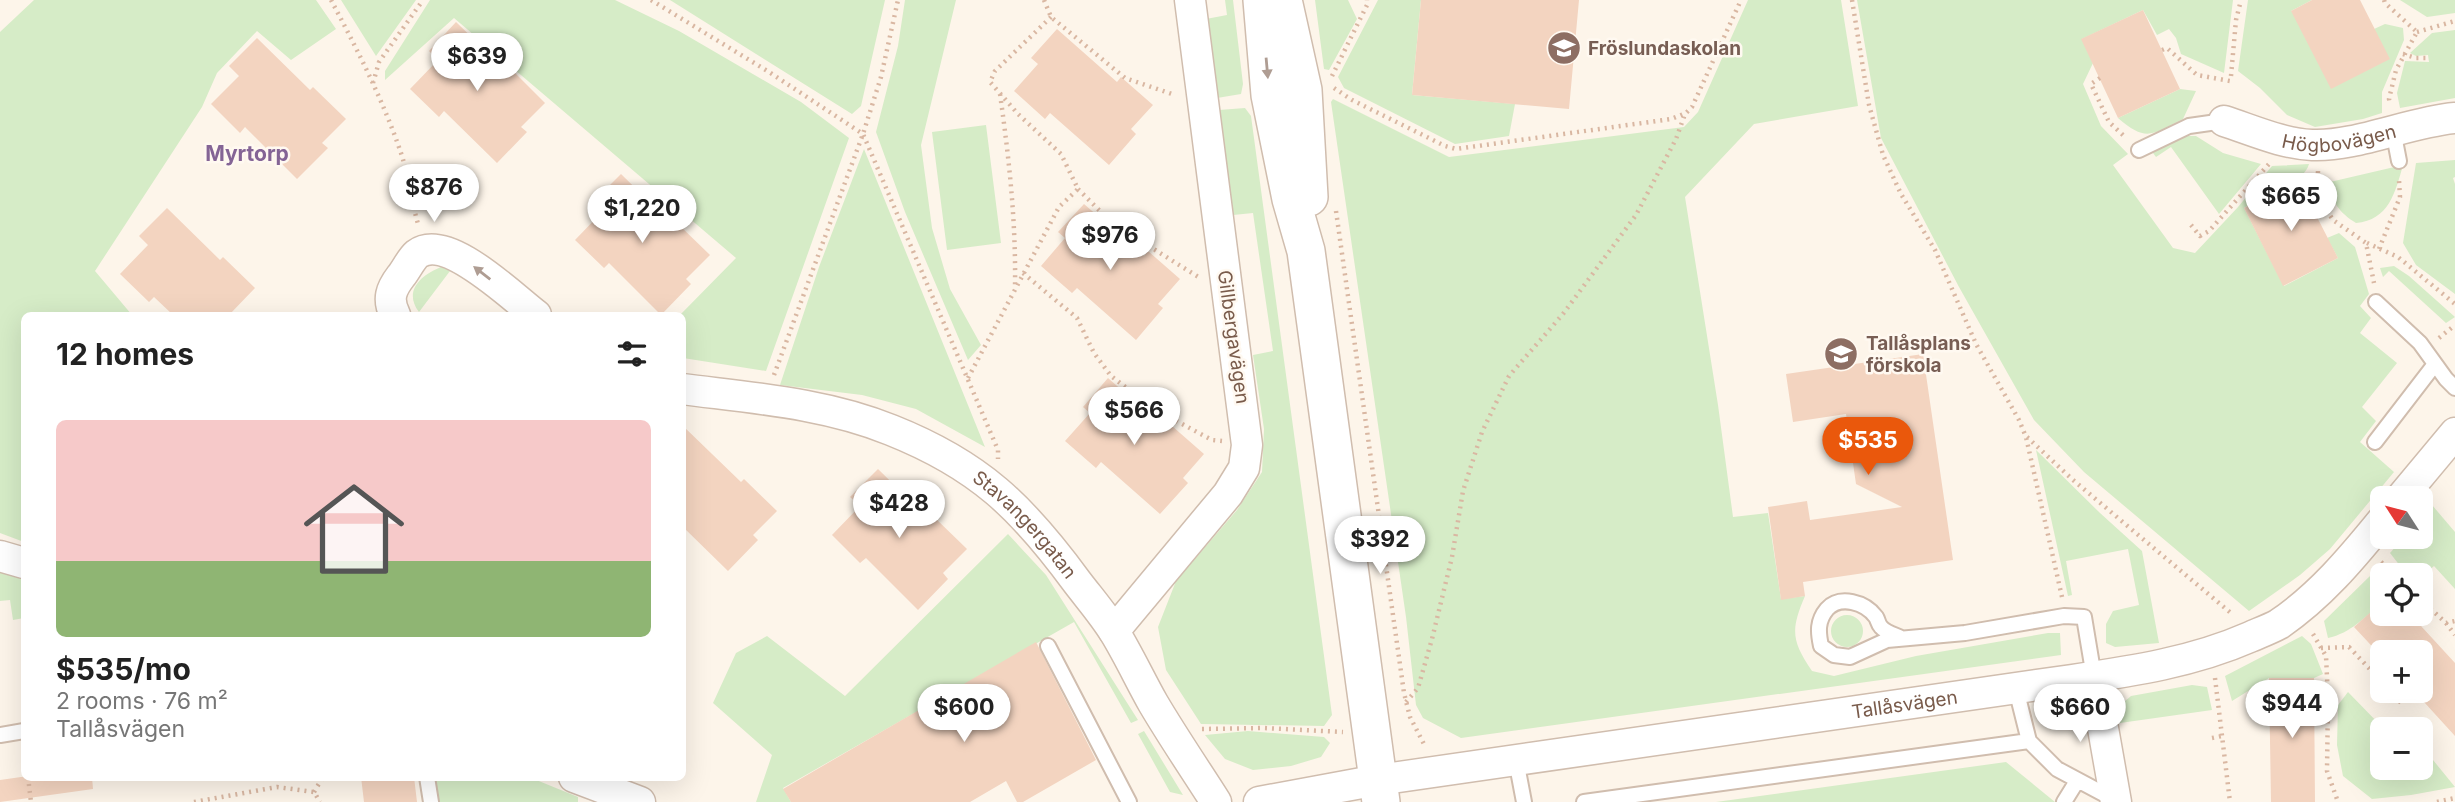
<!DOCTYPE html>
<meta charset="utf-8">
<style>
:root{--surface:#fff;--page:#f2f2f2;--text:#222;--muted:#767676;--line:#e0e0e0;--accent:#ea580c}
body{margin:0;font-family:Inter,sans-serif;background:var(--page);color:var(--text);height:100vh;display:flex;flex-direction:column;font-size:26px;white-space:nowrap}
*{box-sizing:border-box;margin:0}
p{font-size:23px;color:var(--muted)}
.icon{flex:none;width:38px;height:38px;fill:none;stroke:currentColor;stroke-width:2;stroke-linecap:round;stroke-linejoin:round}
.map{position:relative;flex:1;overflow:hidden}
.drawer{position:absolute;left:21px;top:312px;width:665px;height:469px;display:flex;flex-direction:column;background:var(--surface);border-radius:10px;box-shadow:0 7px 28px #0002}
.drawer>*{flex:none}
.needle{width:46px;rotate:306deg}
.tools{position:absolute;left:2370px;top:486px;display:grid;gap:14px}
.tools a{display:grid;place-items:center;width:63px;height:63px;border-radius:10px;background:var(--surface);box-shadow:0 7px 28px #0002;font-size:35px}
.price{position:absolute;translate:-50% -60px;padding:0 16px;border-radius:24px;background:#fff;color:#222;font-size:23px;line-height:46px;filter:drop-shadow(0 2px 4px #0008)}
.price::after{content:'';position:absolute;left:50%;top:42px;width:21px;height:16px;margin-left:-10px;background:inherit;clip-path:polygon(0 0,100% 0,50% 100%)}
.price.active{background:var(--accent);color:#fff}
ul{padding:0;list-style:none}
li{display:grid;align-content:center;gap:14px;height:371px;padding:0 35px}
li+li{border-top:2px solid var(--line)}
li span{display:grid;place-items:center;height:217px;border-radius:10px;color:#555}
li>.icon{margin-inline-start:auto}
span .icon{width:126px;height:126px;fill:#fffc;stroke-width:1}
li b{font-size:30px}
h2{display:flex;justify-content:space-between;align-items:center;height:84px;padding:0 35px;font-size:30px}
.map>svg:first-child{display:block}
.green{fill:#d6ecc7}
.building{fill:#f3d4c0}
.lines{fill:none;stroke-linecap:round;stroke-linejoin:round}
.service-casing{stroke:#d0bdae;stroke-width:18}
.minor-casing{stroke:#d0bdae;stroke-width:33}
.tertiary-casing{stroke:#d0bdae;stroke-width:40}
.path{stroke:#d9b7a2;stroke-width:4.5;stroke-dasharray:2 5;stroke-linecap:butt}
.service{stroke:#fff;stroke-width:14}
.minor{stroke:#fff;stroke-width:30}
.tertiary{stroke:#fff;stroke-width:37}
.oneway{fill:#af9d93}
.labels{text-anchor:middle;stroke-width:5;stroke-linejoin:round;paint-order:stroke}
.education-label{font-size:19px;font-weight:bold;fill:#785e54;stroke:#fff9f1;text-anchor:start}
.street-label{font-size:19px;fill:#795b4b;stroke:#fff9f1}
.neighbourhood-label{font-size:21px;font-weight:bold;fill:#846495;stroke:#fff9f1}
</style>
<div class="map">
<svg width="2455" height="802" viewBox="0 0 2455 802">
<rect width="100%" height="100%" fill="#fdf5ea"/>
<path class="green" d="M34 0H316L336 29 291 60 257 31 217 73 202 107 95 271 132 315H24V542L0 533V32Z
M341 0H416L376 56Z
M430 0H615L679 31 801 102 849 138 766 371 683 358 682 315H680L736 258 454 18 385 80V71Z
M670 0H885L861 106 852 114Z
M905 0H956L921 145 932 228 950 289 981 345 968 360 905 212 876 132 898 46Z
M1225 0H1233L1243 84 1241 94 1217 98 1206 19 1227 15Z
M1315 0H1348L1357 19 1329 70 1324 69Z
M1378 0H1421L1412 95 1515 104 1509 136 1455 144 1344 88 1338 77Z
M1748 0H1841L1858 106 1754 124 1685 197 1718 405 1733 517 1768 513 1781 599 1805 596C1790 631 1792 641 1812 671L1834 676 1916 656 2048 633H2060L2061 655 1461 738 1423 718 1416 705 1406 617 1331 102 1333 99 1449 157 1684 127 1698 112Z
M1857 0H2233L2224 73 2181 54 2176 38 2169 29 2157 35 2143 10 2082 39 2093 63 2083 84 2101 126 2128 154 2113 165 2173 248 2195 253 2238 207 2272 166 2309 164C2304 184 2261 197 2244 208L2284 286 2338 258 2327 238 2339 233 2355 247 2369 294 2360 306 2371 318 2360 333 2397 363 2362 407 2376 421 2360 442 2394 472 2330 549 2300 575 2249 611 2084 472 2034 420 1959 287 1881 138Z
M2248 0H2312L2291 11 2374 29 2385 24 2403 28 2404 40 2382 92V113L2363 119 2315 127 2287 115 2260 88 2238 71Z
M2400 0H2455V13L2427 17Z
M2455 30V98L2400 108 2397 93 2405 61 2429 62 2428 55 2416 56 2410 53 2432 33Z
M2180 89 2196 91 2183 119C2152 134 2147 143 2118 118Z
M1245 108 1251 116 1332 715 1324 726 1201 724 1166 670 1158 627 1176 581 1237 510 1262 472 1264 429 1253 355 1273 351 1253 213 1233 215 1219 110Z
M986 125 1001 243 947 250 932 132Z
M2188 136H2196L2223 153 2261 164 2219 214 2171 147 2156 157 2153 153 2160 144Z
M864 149 985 447 916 409 862 395 780 385 819 267Z
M2455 160V177L2453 178 2455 184V294L2416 265 2403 243 2416 163Z
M2403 165C2395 193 2389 220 2356 223 2340 213 2330 201 2330 182Z
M2394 266 2409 276 2455 317 2446 323 2389 271 2383 277 2380 268Z
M441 267 450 271 419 312C403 291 421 275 441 267Z
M2036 450 2100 513 2142 551 2159 643 2115 647 2106 643V624L2113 611 2139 605 2128 549 2066 561 2072 595 2068 596Z
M2432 505 2455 532V589L2434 566 2420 578V576H2408L2390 553 2404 537H2420V518Z
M1008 534 1046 575 1138 720 1131 723 1074 622 783 788 791 802H756L772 755 713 703 736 653 767 636 845 696Z
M2378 572 2383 576 2382 602C2365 617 2351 633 2328 638L2324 621 2370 576Z
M0 573H13L24 577V618L13 620 10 600 0 601Z
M1831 631a16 16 0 1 1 32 0a16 16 0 1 1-32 0Z
M2302 636 2311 644 2323 674 2314 678H2269L2232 701 2225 676Z
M2192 685 2207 687 2212 710 2120 723 2118 707 2131 696Z
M2348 692 2385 730H2382V768H2420V744L2455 787 2411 795 2372 799 2343 776 2337 745 2338 705Z
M1144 731 1183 795 1170 792 1138 734Z
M1248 731 1324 737 1330 743 1321 757 1291 766 1253 770 1225 759 1205 735Z
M2006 762 2055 802H1716Z
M435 777H529L578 797V802H439Z"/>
<path class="building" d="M1421 0H1579L1569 109 1412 95Z
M2312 0H2360L2390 59 2331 89 2291 11Z
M2143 10 2180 89 2118 118 2081 39Z
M456 22 510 74 513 71 545 103 521 127 527 132 497 163 444 111 439 117 410 89 438 60 429 51Z
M1057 29 1117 82 1121 77 1153 105 1131 129 1136 134 1109 165 1050 113 1045 119 1014 91 1038 64 1031 58Z
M257 38 310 90 313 87 346 119 322 143 328 148 297 179 245 127 240 133 211 104 239 76 229 66Z
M621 174 674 226 677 223 710 255 686 279 691 284 661 315 609 263 604 268 575 240 603 211 593 202Z
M2298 180 2338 258 2283 286 2244 208Z
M1084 204 1144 256 1148 251 1180 279 1158 304 1163 308 1136 340 1077 288 1072 293 1041 266 1065 238 1058 232Z
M167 208 220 260 223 257 255 288 229 315H173L154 297 149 302 120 274 148 245 139 236Z
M1923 354 1953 560 1803 582 1805 596 1781 600 1768 507 1807 501 1810 520 1902 507 1856 484 1846 414 1793 422 1786 374Z
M1108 378 1168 431 1172 426 1204 454 1183 478 1188 483 1160 514 1101 462 1096 468 1065 441 1090 413 1083 407Z
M682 425 741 482 744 479 777 511 753 535 758 540 728 571 682 526Z
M878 469 931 521 934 517 967 549 943 573 948 579 918 610 866 558 860 563 832 535 860 506 850 497Z
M2382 602V614H2410L2455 663V736L2414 691H2420V653H2382V657L2354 627Z
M1036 642 1096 760 1023 802H1017L1006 781 970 802H791L783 789Z
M2269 678H2314L2315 802H2271Z
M21 777H92L93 789 0 802V780Z
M361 777H414L417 802H364Z"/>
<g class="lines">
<g class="service-casing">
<path id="service" d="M2393 130 2399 161
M2139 150 2189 126 2224 121
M2376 302 2420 343 2446 379 2455 388
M2375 442 2435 364
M1901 638C1895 635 1885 632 1881 627 1878 624 1878 620 1876 617 1865 602 1840 595 1827 609 1817 621 1818 632 1821 646L1834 655 1850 657 1887 640 1965 633 2064 616 2084 617 2094 677
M1048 646 1129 802
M2016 689 2029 741 2057 769 2115 800
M0 735 24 731
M1516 760 1524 802
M427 777 431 802
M1584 802 2029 741
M2064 802 2077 781"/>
</g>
<g class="minor-casing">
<g id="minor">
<path id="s1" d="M2224 121C2252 130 2283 144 2312 145 2355 147 2410 122 2455 118"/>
<path d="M395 315C387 299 391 289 401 276 406 270 411 259 417 254 447 232 512 297 536 315"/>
<path id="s2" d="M682 389C752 398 825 403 891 430 979 465 1022 507 1077 582 1090 599 1104 615 1115 633 1129 656 1140 680 1153 703 1173 737 1195 769 1216 802"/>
<path d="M2400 499 2455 433"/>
<path d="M0 556 24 563"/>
<path d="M1114 631 1228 494 1244 468 1247 445 1190 0"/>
<path d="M2094 677 2116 802"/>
<path d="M574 777 640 802"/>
<path id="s3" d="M1259 802 1378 780 2072 680C2133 671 2193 662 2250 637 2259 633 2270 629 2279 624 2320 596 2351 559 2382 521"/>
</g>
</g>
<g class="tertiary-casing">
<path id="tertiary" d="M1262 0 1270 95 1291 199 1306 251 1381 802
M1283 0 1303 90 1309 197"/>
</g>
<path class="path" d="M331 0C357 49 383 100 401 153 409 177 411 202 419 227
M651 0 769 72 863 134 998 450V459
M1044 0 1051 17 1125 78 1175 95
M1852 0 1869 105 1883 155 1901 194 1935 250 1976 344 2019 420 2026 437 2062 597
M2384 0 2385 3 2417 32 2396 70 2389 99 2390 104
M2417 32 2455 21
M2162 50 2167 48 2197 75 2230 81
M2403 54 2416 58H2429
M1332 76 1367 5V0
M2231 76 2236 20 2241 0
M2100 78 2091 84 2109 122 2125 137
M373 83 379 62 423 0
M1334 88 1352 100 1445 146 1456 149 1671 119 1686 113 1692 107 1741 0
M1000 94C1009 158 1016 221 1015 287
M2318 171 2317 195 2333 220 2366 243 2374 283
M1078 189 1112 223 1200 278
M1336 211 1404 693 1410 717 1425 746
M2316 216 2328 211
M2191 225 2200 236 2209 231 2269 164
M2367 243 2398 257 2455 304
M2379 249 2400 197 2399 180
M1023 273 1077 318 1094 353 1111 376 1154 409 1212 440 1222 441
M2439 338 2455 325
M774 375 863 134 881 77 898 0
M968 378 1059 207 1078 189 1061 154 1018 114 990 82 995 71 1051 17
M2027 437 2073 480 2232 614
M2381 562 2396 576
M2420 599 2446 623 2455 621
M2446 623 2455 635
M2313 634 2326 656 2328 698 2327 771 2338 802
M2321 648 2349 647 2382 682
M2215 678 2230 802
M2390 691 2402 704
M1406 702 1418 688 1432 639 1452 557 1463 491 1482 432 1509 376 1563 314 1636 215 1676 139 1685 114
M1202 729 1264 728 1343 732
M2212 738 2222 736
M28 777 31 802
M314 792 323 777
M194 802 277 787 314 792 320 802
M2437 802 2455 798"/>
<use href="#service" class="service"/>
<use href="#minor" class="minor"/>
<use href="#tertiary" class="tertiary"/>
</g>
<defs><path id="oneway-solid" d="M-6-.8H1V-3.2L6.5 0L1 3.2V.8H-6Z" transform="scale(1.75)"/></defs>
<g class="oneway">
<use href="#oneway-solid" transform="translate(1267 68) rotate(85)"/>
<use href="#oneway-solid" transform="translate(482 273) rotate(-142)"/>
</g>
<defs>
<g id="school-disc" transform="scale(1.75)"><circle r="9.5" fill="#8d6e63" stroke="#fff9f1"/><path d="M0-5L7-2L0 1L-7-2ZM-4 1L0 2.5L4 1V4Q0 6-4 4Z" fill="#fff"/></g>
</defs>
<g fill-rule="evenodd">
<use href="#school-disc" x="1564" y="48"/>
<use href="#school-disc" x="1841" y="354"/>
</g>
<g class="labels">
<g class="education-label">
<text x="1588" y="55">Fröslundaskolan</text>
<text x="1866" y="350">Tallåsplans<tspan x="1866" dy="22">förskola</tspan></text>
</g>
<g class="street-label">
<text dy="7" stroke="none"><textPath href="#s1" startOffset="119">Högbovägen</textPath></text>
<text transform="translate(1234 337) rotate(82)" y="7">Gillbergavägen</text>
<text dy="7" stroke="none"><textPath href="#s2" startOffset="380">Stavangergatan</textPath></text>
<text dy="7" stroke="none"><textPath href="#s3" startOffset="653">Tallåsvägen</textPath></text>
</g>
<g class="neighbourhood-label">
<text x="247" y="161">Myrtorp</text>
</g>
</g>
</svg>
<div class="tools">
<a><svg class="needle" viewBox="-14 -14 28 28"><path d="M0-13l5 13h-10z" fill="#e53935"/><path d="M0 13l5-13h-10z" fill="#767676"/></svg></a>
<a><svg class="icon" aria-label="locate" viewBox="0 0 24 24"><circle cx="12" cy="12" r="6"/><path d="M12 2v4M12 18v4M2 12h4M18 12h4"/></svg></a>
<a>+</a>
<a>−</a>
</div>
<b class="price" style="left:477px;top:93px">$639</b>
<b class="price" style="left:434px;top:224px">$876</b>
<b class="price" style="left:2291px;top:233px">$665</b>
<b class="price" style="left:642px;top:245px">$1,220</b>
<b class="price" style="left:1110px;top:272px">$976</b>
<b class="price" style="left:1134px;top:447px">$566</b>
<b class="price active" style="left:1868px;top:477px">$535</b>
<b class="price" style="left:899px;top:540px">$428</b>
<b class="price" style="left:1380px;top:576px">$392</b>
<b class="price" style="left:2292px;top:740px">$944</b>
<b class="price" style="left:964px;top:744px">$600</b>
<b class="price" style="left:2080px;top:744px">$660</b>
<section class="drawer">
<h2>12 homes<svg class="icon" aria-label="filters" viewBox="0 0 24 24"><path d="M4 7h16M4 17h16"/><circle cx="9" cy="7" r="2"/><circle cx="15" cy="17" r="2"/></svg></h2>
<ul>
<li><span style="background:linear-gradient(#f6c9c9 65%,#8fb573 0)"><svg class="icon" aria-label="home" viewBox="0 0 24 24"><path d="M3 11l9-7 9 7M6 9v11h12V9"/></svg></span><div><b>$535/mo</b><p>2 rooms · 76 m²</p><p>Tallåsvägen</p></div></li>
</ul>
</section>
</div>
